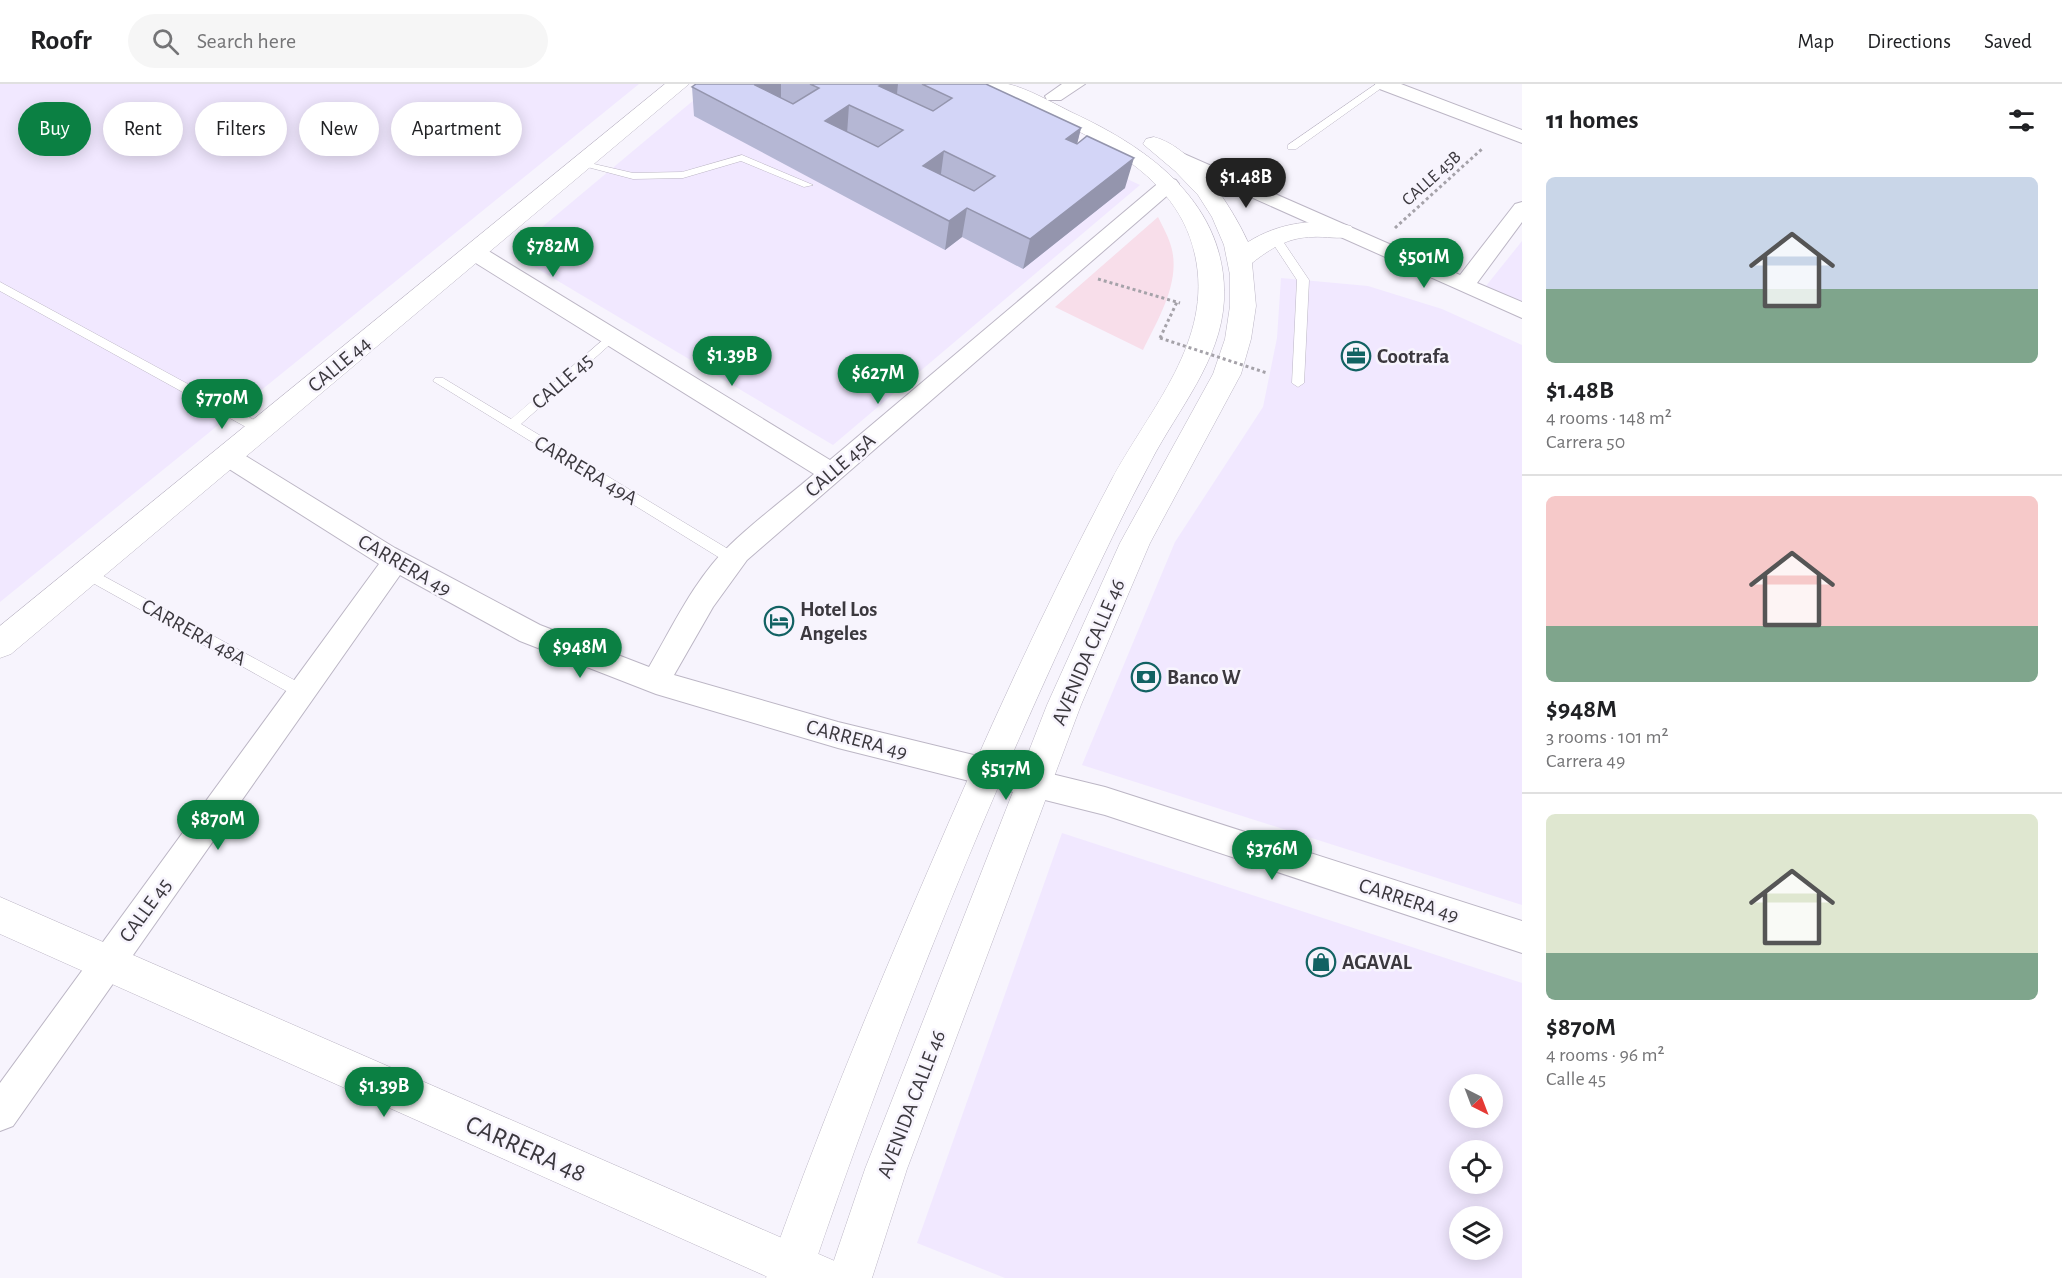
<!DOCTYPE html>
<meta charset="utf-8">
<style>
:root{--surface:#fff;--page:#f6f6f6;--text:#202124;--muted:#757577;--line:#e0e0e0;--accent:#0b8043}
body{margin:0;font-family:"Alegreya Sans",sans-serif;background:var(--page);color:var(--text);height:100vh;display:flex;flex-direction:column;font-size:22px;white-space:nowrap}
*{box-sizing:border-box;margin:0}
p{font-size:20px;color:var(--muted)}
.icon{flex:none;width:33px;height:33px;fill:none;stroke:currentColor;stroke-width:2;stroke-linecap:round;stroke-linejoin:round}
.map{position:relative;flex:1;overflow:hidden}
.drawer{display:flex;flex-direction:column;background:var(--surface);width:540px}
.drawer>*{flex:none}
.guide{position:absolute;left:18px;top:18px;width:570px;height:54px;display:flex;gap:12px}
.needle{width:39px;rotate:138deg}
.fabs{position:absolute;left:1449px;top:990px;display:grid;gap:12px}
.fabs a{display:grid;place-items:center;width:54px;height:54px;border-radius:50%;background:var(--surface);box-shadow:0 3px 15px #0003;font-size:30px}
.price{position:absolute;translate:-50% -51px;padding:0 14px;border-radius:21px;background:var(--accent);color:#fff;font-size:20px;line-height:39px;filter:drop-shadow(0 2px 3px #0008)}
.price::after{content:'';position:absolute;left:50%;top:36px;width:18px;height:14px;margin-left:-9px;background:inherit;clip-path:polygon(0 0,100% 0,50% 100%)}
.price.selected{background:#222;color:#fff}
ul{padding:0;list-style:none}
li{display:grid;align-content:center;gap:12px;height:318px;padding:0 24px}
li+li{border-top:2px solid var(--line)}
li span{display:grid;place-items:center;height:186px;border-radius:9px;color:#555}
li>.icon{margin-inline-start:auto}
span .icon{width:108px;height:108px;fill:#fffc;stroke-width:1}
li b{font-size:26px}
h2{display:flex;justify-content:space-between;align-items:center;height:72px;padding:0 24px;font-size:26px}
.pill{padding:0 21px;border-radius:27px;background:var(--surface);box-shadow:0 3px 15px #0003;font-size:21px;line-height:54px}
.pill.selected{background:var(--accent);color:#fff}
header{display:flex;align-items:center;gap:36px;box-sizing:border-box;height:84px;padding:0 30px;background:var(--surface);border-bottom:2px solid var(--line)}
header strong{font-size:28px}
nav{display:flex;gap:33px;margin-inline-start:auto;font-size:21px}
.search{width:420px;height:54px;background:var(--page);display:flex;align-items:center;gap:15px;box-sizing:border-box;padding:0 21px;border-radius:33px;color:var(--muted);font-size:22px}
main{display:flex;flex:1;min-height:0}
.map>svg:first-child{display:block}
.built{fill:#f1e8ff;fill-rule:evenodd}
.green{fill:#f8deea}
.lines{fill:none;stroke-linecap:round;stroke-linejoin:round}
.lane-casing{stroke:#bcb6c5;stroke-width:1}
.street-casing{stroke:#bcb6c5;stroke-width:2}
.secondary-casing{stroke:#bcb6c5;stroke-width:1}
.primary-casing{stroke:#bcb6c5;stroke-width:1}
.path{stroke:#a5a2a9;stroke-width:3;stroke-dasharray:3 3;stroke-linecap:butt}
.lane{fill:#fff;fill-rule:evenodd}
.street{fill:#fff;fill-rule:evenodd}
.secondary{fill:#fff;fill-rule:evenodd}
.primary{fill:#fff;fill-rule:evenodd}
.path-bridge{stroke:#a5a2a9;stroke-width:3;stroke-dasharray:3 3;stroke-linecap:butt}
.wall{fill:#b5b7d4}
.shaded-wall{fill:#9495ad}
.building{fill:#d3d5f7;stroke:#9495ad;stroke-width:1.5;fill-rule:evenodd}
.labels{text-anchor:middle;stroke-width:5;stroke-linejoin:round;paint-order:stroke}
.far-street-label{font-size:18px;fill:#3b383e;stroke:#f7f4fd}
.poi-label{font-size:21px;font-weight:bold;fill:#3b383e;stroke:#f7f4fd;text-anchor:start}
.street-label{font-size:21px;fill:#3b383e;stroke:#f7f4fd}
.near-street-label{font-size:26px;fill:#3b383e;stroke:#f7f4fd}
</style>
<header>
<strong>Roofr</strong>
<div class="search"><svg class="icon" aria-label="search" viewBox="0 0 24 24"><circle cx="10" cy="10" r="6"/><path d="M15 15l6 6"/></svg>Search here</div>
<nav><a>Map</a><a>Directions</a><a>Saved</a></nav>
</header>
<main>
<div class="map">
<svg width="1522" height="1194" viewBox="0 0 1522 1194">
<rect width="100%" height="100%" fill="#f7f4fd"/>
<path class="built" d="M0 0H639L0 518Z
M713 0H926L1140 101 833 361 511 169Z
M1522 157V218L1486 202Z
M1281 194 1368 202 1442 225 1522 261V821L1082 681 1175 458 1263 323 1277 254Z
M1062 749 1522 899V1194H1005L917 1159ZM1460 1000H1492V1034H1460ZM1460 1066H1492V1100H1460ZM1460 1132H1492V1166H1460Z"/>
<path class="green" d="M1158 133C1162 141 1167 150 1170 159 1183 195 1158 235 1143 266L1055 223Z"/>
<g class="lines">
<g class="lane-casing">
<path id="lane" d="M1376 0H1387L1296 65H1288V61Z
M742 71 813 101 804 103 741 77 683 94 633 95 576 80 581 77 633 89 682 88Z
M1274 149 1278 150 1309 196 1304 299 1298 303 1292 299 1297 196 1268 152Z
M0 198 265 342 266 345 265 348H255L0 207Z
M611 249 617 253 615 256 521 340 738 471 740 475 738 479H728L433 297 435 294H443L511 335Z
M87 483 307 603 310 608 307 613H297L82 493 80 489Z"/>
</g>
<g class="street-casing">
<path id="street" d="M1062 0H1085L1061 16H1047L1045 12Z
M1375 0H1401L1522 46V59L1377 4Z
M1166 62 1460 191 1515 120 1522 118V138L1477 199 1522 218V234L1159 72 1156 68Z
M1169 94 1176 96 1179 100 1176 104 747 476 713 523 674 591 838 638 1105 703 1522 837V869L1105 731 838 664 656 610 520 557 400 491 13 1042 0 1047V999L379 480 218 378 215 372 218 366 227 363 236 366 395 464 540 541 649 583C673 542 695 494 730 461 756 436 786 414 814 390L466 173 463 168 466 163H482L830 376 1162 96Z"/>
</g>
<g class="secondary-casing">
<path id="secondary" d="M665 0H689L11 570 0 574V542Z
M0 813 837 1178 843 1194H770L0 850Z"/>
</g>
<g class="primary-casing">
<path id="primary" d="M979 0C988 0 999 0 1008 0 1027 4 1055 20 1073 29 1151 65 1228 121 1224 216 1221 277 1178 325 1151 377 1124 427 1100 479 1075 531 975 746 886 969 810 1194H766C814 1057 869 923 927 789 984 656 1044 523 1112 395 1150 324 1214 257 1195 171 1175 76 1061 39 982 5Z
M1154 53C1194 63 1232 123 1248 158 1278 139 1316 133 1351 142L1354 147 1351 152C1338 156 1326 152 1313 153 1289 153 1271 164 1252 179L1256 222 1251 255 1241 290 1150 459 1081 621 907 1085 872 1194H828L865 1085 1047 621 1120 459 1213 290 1225 255 1230 222V191L1224 161 1212 133 1198 111 1175 87 1143 60 1146 55Z"/>
</g>
<path class="path" d="M1395 144 1483 64
M1098 195 1180 219
M1160 254 1177 218"/>
<use href="#lane" class="lane"/>
<use href="#street" class="street"/>
<use href="#secondary" class="secondary"/>
<use href="#primary" class="primary"/>
<path class="path-bridge" d="M1160 254 1267 289"/>
</g>
<path class="wall" d="M696 0H986L1081 44 1077 59 1125 104 1023 185 962 153 945 166 694 32 692 3Z"/>
<path class="shaded-wall" d="M756 0H781V15L755 1Z
M883 0H898L896 19 879 2Z
M849 21 847 50 825 37Z
M1081 44 1074 73 1066 55Z
M944 67 940 97 923 82Z
M1134 74 1125 104 1023 185 1030 155Z
M967 124 962 153 945 166 949 137Z"/>
<path class="building" d="M696 0H756L755 1 793 20 819 4 810 0H883L879 2 933 27 952 14 922 0H986L1081 44 1066 55 1077 60 1087 52 1134 74 1030 155 967 124 949 137 692 3ZM849 21 903 46 878 63 825 37ZM944 67 995 92 974 107 923 82Z"/>
<defs>
<g id="office-ring" transform="scale(1.5)"><circle r="9.5" fill="#f7f4fd" stroke="#126263" stroke-width="1.5"/><path d="M-6-3h4V-5.5h4V-3h4V5H-6ZM-1-4.5V-3h2v-1.5ZM-6 0V1H6V0Z" fill="#126263"/></g>
<g id="hotel-ring" transform="scale(1.5)"><circle r="9.5" fill="#f7f4fd" stroke="#126263" stroke-width="1.5"/><path d="M-6-4.5h1.5V1H6V5H4.5V3h-9V5H-6ZM-4 0a1.8 1.8 0 1 1 3.6 0ZM.5 0V-2.5h3Q6-2.5 6 0Z" fill="#126263"/></g>
<g id="bank-ring" transform="scale(1.5)"><circle r="9.5" fill="#f7f4fd" stroke="#126263" stroke-width="1.5"/><path d="M-6-4H6V4H-6ZM0-2.3a2.3 2.3 0 1 0 0 4.6a2.3 2.3 0 1 0 0-4.6Z" fill="#126263"/></g>
<g id="shop-ring" transform="scale(1.5)"><circle r="9.5" fill="#f7f4fd" stroke="#126263" stroke-width="1.5"/><path d="M-5-2.5h2.3a2.7 3.5 0 0 1 5.4 0H5L5.5 6h-11ZM-1.5-2.5h3a1.5 2.3 0 0 0-3 0Z" fill="#126263"/></g>
</defs>
<g fill-rule="evenodd">
<use href="#office-ring" x="1356" y="272"/>
<use href="#hotel-ring" x="779" y="537"/>
<use href="#bank-ring" x="1146" y="593"/>
<use href="#shop-ring" x="1321" y="878"/>
</g>
<g class="labels">
<g class="far-street-label">
<text transform="translate(1431 94) rotate(-42)" y="6">CALLE 45B</text>
</g>
<g class="poi-label">
<text x="1377" y="279">Cootrafa</text>
<text x="800" y="532">Hotel Los<tspan x="800" dy="24">Angeles</tspan></text>
<text x="1167" y="600">Banco W</text>
<text x="1342" y="885">AGAVAL</text>
</g>
<g class="street-label">
<text transform="translate(339 280) rotate(-40)" y="7">CALLE 44</text>
<text transform="translate(562 297) rotate(-41)" y="7">CALLE 45</text>
<text transform="translate(840 381) rotate(-41)" y="7">CALLE 45A</text>
<text transform="translate(586 386) rotate(31)" y="7">CARRERA 49A</text>
<text transform="translate(405 481) rotate(30)" y="7">CARRERA 49</text>
<text transform="translate(194 548) rotate(29)" y="7">CARRERA 48A</text>
<text transform="translate(1088 568) rotate(-67)" y="7">AVENIDA CALLE 46</text>
<text transform="translate(857 655) rotate(15)" y="7">CARRERA 49</text>
<text transform="translate(1409 816) rotate(18)" y="7">CARRERA 49</text>
<text transform="translate(145 826) rotate(-54)" y="7">CALLE 45</text>
<text transform="translate(911 1020) rotate(-69)" y="7">AVENIDA CALLE 46</text>
</g>
<g class="near-street-label">
<text transform="translate(526 1064) rotate(24)" y="9">CARRERA 48</text>
</g>
</g>
</svg>
<div class="fabs">
<a><svg class="needle" viewBox="-14 -14 28 28"><path d="M0-13l5 13h-10z" fill="#e53935"/><path d="M0 13l5-13h-10z" fill="#757577"/></svg></a>
<a><svg class="icon" aria-label="locate" viewBox="0 0 24 24"><circle cx="12" cy="12" r="6"/><path d="M12 2v4M12 18v4M2 12h4M18 12h4"/></svg></a>
<a><svg class="icon" aria-label="layers" viewBox="0 0 24 24"><path d="M12 4l9 5-9 5-9-5zM3 14l9 5 9-5"/></svg></a>
</div>
<b class="price selected" style="left:1246px;top:125px">$1.48B</b>
<b class="price" style="left:553px;top:194px">$782M</b>
<b class="price" style="left:1424px;top:205px">$501M</b>
<b class="price" style="left:732px;top:303px">$1.39B</b>
<b class="price" style="left:878px;top:321px">$627M</b>
<b class="price" style="left:222px;top:346px">$770M</b>
<b class="price" style="left:580px;top:595px">$948M</b>
<b class="price" style="left:1006px;top:717px">$517M</b>
<b class="price" style="left:218px;top:767px">$870M</b>
<b class="price" style="left:1272px;top:797px">$376M</b>
<b class="price" style="left:384px;top:1034px">$1.39B</b>
<div class="guide">
<a class="pill selected">Buy</a>
<a class="pill">Rent</a>
<a class="pill">Filters</a>
<a class="pill">New</a>
<a class="pill">Apartment</a>
</div>
</div>
<section class="drawer">
<h2>11 homes<svg class="icon" aria-label="filters" viewBox="0 0 24 24"><path d="M4 7h16M4 17h16"/><circle cx="9" cy="7" r="2"/><circle cx="15" cy="17" r="2"/></svg></h2>
<ul>
<li><span style="background:linear-gradient(#c9d6e8 60%,#7fa58c 0)"><svg class="icon" aria-label="home" viewBox="0 0 24 24"><path d="M3 11l9-7 9 7M6 9v11h12V9"/></svg></span><div><b>$1.48B</b><p>4 rooms · 148 m²</p><p>Carrera 50</p></div></li>
<li><span style="background:linear-gradient(#f6c9c9 70%,#7fa58c 0)"><svg class="icon" aria-label="home" viewBox="0 0 24 24"><path d="M3 11l9-7 9 7M6 9v11h12V9"/></svg></span><div><b>$948M</b><p>3 rooms · 101 m²</p><p>Carrera 49</p></div></li>
<li><span style="background:linear-gradient(#dfe7d0 75%,#7fa58c 0)"><svg class="icon" aria-label="home" viewBox="0 0 24 24"><path d="M3 11l9-7 9 7M6 9v11h12V9"/></svg></span><div><b>$870M</b><p>4 rooms · 96 m²</p><p>Calle 45</p></div></li>
</ul>
</section>
</main>
